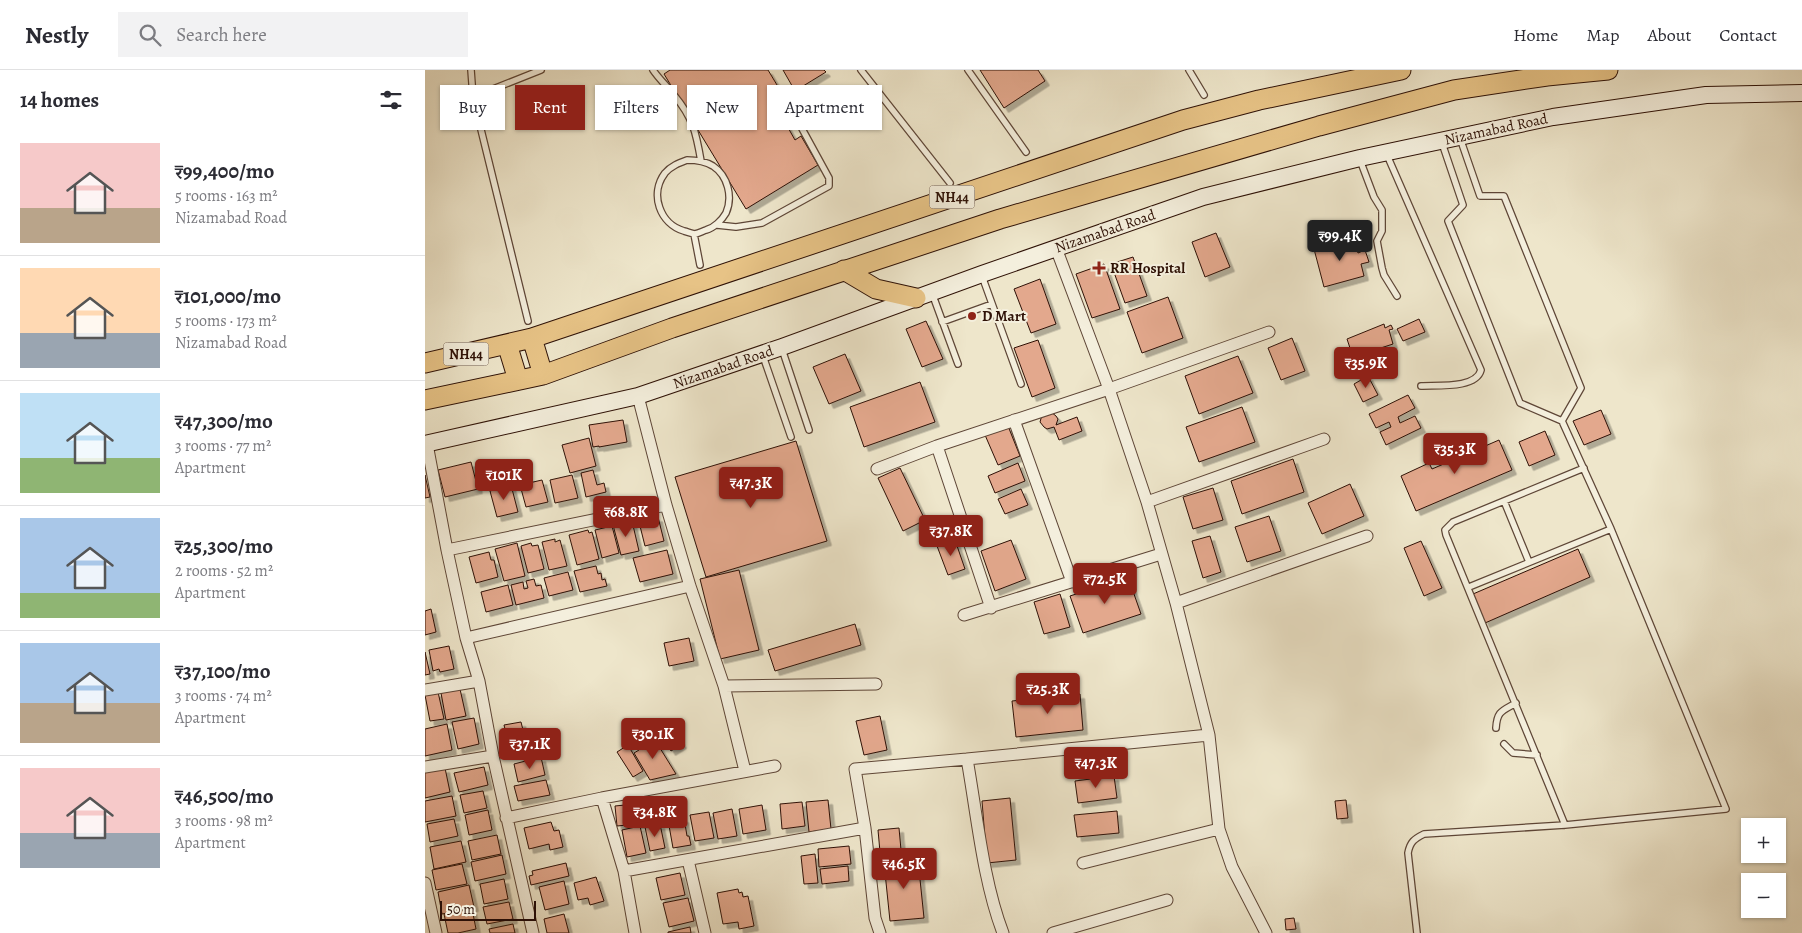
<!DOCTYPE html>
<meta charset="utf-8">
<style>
:root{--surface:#fff;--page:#f2f2f3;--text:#2b2b33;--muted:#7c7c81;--line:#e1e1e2;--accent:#8f2418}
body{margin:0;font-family:Alegreya,serif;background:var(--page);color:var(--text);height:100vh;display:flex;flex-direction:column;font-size:19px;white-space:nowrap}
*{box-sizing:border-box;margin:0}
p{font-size:16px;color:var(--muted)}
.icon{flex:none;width:28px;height:28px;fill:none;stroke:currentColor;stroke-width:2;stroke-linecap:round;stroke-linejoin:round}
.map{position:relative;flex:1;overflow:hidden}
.panel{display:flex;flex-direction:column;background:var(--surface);width:425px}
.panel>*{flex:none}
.top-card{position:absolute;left:15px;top:15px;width:475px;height:45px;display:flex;gap:10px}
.controls{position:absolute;left:1316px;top:748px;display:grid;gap:10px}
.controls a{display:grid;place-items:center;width:45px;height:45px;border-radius:0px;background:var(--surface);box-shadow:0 1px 4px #0004;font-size:25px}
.scale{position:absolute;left:15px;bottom:12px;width:96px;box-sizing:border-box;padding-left:5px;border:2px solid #2e1106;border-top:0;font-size:14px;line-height:18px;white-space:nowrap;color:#2e1106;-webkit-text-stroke:4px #f4efdd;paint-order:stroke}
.price{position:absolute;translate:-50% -42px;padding:0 11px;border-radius:5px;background:var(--accent);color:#fff;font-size:16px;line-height:32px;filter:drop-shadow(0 1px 2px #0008)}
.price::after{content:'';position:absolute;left:50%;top:30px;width:15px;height:11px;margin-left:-8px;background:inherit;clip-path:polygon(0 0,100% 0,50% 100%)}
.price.current{background:#222;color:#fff}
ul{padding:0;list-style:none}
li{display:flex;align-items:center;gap:15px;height:125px;padding:0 20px}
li+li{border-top:1px solid var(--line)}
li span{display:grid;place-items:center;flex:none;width:140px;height:100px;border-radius:0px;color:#555}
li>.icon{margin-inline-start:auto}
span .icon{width:60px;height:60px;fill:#fffc;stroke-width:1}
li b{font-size:21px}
h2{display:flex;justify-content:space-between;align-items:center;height:60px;padding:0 20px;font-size:21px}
.chip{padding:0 18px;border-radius:0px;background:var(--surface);box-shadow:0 1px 4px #0004;font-size:18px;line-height:45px}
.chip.current{background:var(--accent);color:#fff}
header{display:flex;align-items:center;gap:30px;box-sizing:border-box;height:70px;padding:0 25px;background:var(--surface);border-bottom:1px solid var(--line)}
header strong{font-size:24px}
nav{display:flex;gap:28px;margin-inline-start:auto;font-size:18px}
.search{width:350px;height:45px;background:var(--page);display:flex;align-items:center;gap:12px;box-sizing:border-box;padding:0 18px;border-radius:0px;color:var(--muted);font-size:19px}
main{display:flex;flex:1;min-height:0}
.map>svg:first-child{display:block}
.building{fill:#e3a88d;stroke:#2e1106;filter:url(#shadow)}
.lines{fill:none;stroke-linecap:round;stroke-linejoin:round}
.service-casing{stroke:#5e4637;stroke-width:8}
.minor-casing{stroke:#5e4637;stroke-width:13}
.secondary-casing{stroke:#2e1106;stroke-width:18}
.trunk-casing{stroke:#2e1106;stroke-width:21}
.service{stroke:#f4efdd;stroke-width:5.5}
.minor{stroke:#f4efdd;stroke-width:11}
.secondary{stroke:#f4efdd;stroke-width:16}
.trunk{stroke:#e7c386;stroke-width:19}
.poi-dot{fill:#8f2418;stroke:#f4efdd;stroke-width:2}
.labels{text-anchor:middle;stroke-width:4;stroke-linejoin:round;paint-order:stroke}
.shield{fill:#f4efdd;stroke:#695446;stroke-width:1}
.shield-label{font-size:14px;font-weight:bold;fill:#2e1106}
.street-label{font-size:15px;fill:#2e1106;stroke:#f4efdd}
.poi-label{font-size:15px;font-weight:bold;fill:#2e1106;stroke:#f4efdd;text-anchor:start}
</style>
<header>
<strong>Nestly</strong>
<div class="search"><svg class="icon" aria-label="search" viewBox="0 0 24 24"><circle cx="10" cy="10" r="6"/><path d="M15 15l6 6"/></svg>Search here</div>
<nav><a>Home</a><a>Map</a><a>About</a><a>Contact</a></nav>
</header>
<main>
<section class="panel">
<h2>14 homes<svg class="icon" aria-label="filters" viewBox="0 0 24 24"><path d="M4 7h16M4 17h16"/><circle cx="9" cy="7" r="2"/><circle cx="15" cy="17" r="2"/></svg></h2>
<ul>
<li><span style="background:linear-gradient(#f6c9c9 65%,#b9a48a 0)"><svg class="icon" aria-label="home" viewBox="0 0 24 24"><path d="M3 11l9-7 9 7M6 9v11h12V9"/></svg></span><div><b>₹99,400/mo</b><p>5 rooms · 163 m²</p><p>Nizamabad Road</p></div></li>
<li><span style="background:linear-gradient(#ffd9b3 65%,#9aa5b1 0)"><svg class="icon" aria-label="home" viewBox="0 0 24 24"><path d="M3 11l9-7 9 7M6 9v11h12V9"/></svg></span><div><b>₹101,000/mo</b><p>5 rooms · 173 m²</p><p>Nizamabad Road</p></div></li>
<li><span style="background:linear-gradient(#bfe0f5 65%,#8fb573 0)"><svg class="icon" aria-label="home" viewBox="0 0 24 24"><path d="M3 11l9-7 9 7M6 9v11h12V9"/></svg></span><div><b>₹47,300/mo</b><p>3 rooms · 77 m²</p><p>Apartment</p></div></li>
<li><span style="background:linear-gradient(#a9c7e8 75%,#8fb573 0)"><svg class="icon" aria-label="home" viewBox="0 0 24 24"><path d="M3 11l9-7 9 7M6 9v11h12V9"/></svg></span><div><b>₹25,300/mo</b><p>2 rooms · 52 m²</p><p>Apartment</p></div></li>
<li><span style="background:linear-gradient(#a9c7e8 60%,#b9a48a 0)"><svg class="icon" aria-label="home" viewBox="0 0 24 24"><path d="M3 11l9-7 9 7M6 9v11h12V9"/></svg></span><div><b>₹37,100/mo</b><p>3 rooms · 74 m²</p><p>Apartment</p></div></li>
<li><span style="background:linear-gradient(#f6c9c9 65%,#9aa5b1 0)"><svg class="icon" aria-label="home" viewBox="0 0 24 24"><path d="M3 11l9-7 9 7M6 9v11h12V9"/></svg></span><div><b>₹46,500/mo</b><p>3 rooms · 98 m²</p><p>Apartment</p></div></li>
</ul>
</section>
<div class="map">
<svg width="1377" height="863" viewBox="0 0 1377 863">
<defs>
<filter id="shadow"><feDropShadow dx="4.5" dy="4.5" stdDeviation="0" flood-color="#0004"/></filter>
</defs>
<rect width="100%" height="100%" fill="#eee6cb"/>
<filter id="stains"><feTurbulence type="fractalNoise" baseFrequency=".004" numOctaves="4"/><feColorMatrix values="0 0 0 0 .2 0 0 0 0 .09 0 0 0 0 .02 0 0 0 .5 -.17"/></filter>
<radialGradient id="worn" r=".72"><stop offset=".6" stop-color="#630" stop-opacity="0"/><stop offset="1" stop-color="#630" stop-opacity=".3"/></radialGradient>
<path class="building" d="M245 0H343L361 30 355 33 362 44 357 47 370 70 376 66 393 95 321 139 239 4Z
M358 0H399L401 2 370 21Z
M555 0H613L620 11 579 38Z
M791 163 805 197 780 207 767 172Z
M931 167 932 173 930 174 933 183 940 180 944 192 936 194 939 206 899 217 889 179Z
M708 187 722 226 700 233 686 194Z
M679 194 695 239 667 248 651 204Z
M615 209 631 254 606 263 589 219Z
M743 227 758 268 717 283 702 242Z
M994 249 1000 262 978 271 972 259Z
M501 251 518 289 497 297 481 259Z
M959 254 960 258 966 255 968 259 964 260 968 274 928 287 922 269Z
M867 268 880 301 856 310 843 278Z
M613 270 630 318 607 327 589 278Z
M420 284 436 321 404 334 388 297Z
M813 286 828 323 774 344 760 306Z
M943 306 953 325 938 332 929 314Z
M495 312 510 352 439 377 425 337Z
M983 325 990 338 973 347 975 353 990 346 996 358 961 375 955 362 966 357 964 352 951 358 944 344Z
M817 337 830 372 774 392 761 357Z
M1176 340 1186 364 1159 375 1148 351Z
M626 342 631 346 633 349 631 355 652 347 657 361 634 370 629 357 622 359 619 357 615 352 617 345Z
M198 350 202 372 174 377V376L168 377 164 355Z
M583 356 595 386 573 395 560 365Z
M1120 361 1130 385 1104 396 1094 372Z
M164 368 171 396 145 403 137 375Z
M1074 370 1087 400 991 441 976 406 1004 393 1007 399Z
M371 371 402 471 281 507 250 407Z
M868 389 879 422 817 444 806 411Z
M46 392 53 419 20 427 13 400Z
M593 393 600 411 570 423 563 406Z
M475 398 500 450 478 461 453 408Z
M168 400 172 415 179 413 181 422 161 427 156 403Z
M0 405 5 427 0 428Z
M147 405 153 428 130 433 125 410Z
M117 410 123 432 101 437 95 415Z
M925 414 939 446 897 464 883 433Z
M86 415 93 442 72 447 65 421Z
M788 418 798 450 768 459 758 427Z
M596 419 603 435 580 444 573 429Z
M844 446 856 481 822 492 810 457Z
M233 447 239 471 220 476 214 452Z
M207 451 214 481 196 485 188 455Z
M187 456 194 483 177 488 170 460Z
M163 460 164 463 167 462 174 489 152 495 144 465Z
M785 466 796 502 778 508 767 471Z
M130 469V472L135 470 142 496 124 500 117 472Z
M530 470 540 499 523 505 512 476Z
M586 470 601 509 570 521 556 481Z
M996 471 1017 518 999 526 979 478Z
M92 473 100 506 79 511 70 479Z
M106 473 107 476 113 475 119 499 103 503 96 476Z
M1153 479 1165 507 1060 553 1048 524Z
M242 480 248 504 215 512 208 488Z
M64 482 66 490H69L73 507 51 513 44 487Z
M171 496 173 504 176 503 177 510 180 509 182 516 155 522 149 501Z
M314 500 334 580 295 589 275 509Z
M143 502 148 520 124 526 119 508Z
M703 507 716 544 658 563 645 526Z
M109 509 111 516 116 515 119 528 91 535 86 515 98 512 99 519 103 518 101 511Z
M83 515 88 535 61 542 56 522Z
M635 524 645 557 619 564 609 532Z
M6 539 11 562 0 565V541Z
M430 554 436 575 350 601 343 580Z
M264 568 269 591 244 596 239 573Z
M24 576 29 599 15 602 14 599 8 601 4 580Z
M0 582 5 604 0 605Z
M35 619 41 646 21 650 16 623Z
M13 622 19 649 5 651 0 625Z
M655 624 658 660 591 667 587 631Z
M455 646 462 680 439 685 431 651Z
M49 648 54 674 33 679 27 652Z
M96 652 98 660 101 659 103 671 100 672 102 680 86 684 79 655Z
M244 652 257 674 246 681 233 659Z
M22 654 27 680 0 686V659Z
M218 666 223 674 230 670 251 704 225 710 209 683 214 680 209 672Z
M203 675 218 701 208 707 192 682Z
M676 685 679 705 650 708 648 688Z
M116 687 120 705 93 712 89 694Z
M59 697 63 715 34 722 29 703Z
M20 698 25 722 0 728V702Z
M689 706 692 728 653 733 650 711Z
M121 710 125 725 93 731 89 716Z
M58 721 62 738 39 743 35 725Z
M27 726 31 746 0 752V731Z
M246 728 249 742 230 747 227 732Z
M585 728 591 790 562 793 557 731Z
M403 730 406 759 384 762 381 732Z
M921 730 923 748 912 749 910 731Z
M377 732 380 756 357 759 355 734Z
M220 733 222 753 192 756 190 736Z
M337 735 341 760 318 764 314 739Z
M307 739 312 766 293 769 288 743Z
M63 740 67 760 44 765 40 745Z
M692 741 694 763 652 767 649 745Z
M284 742 289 768 270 771 265 745Z
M259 748 262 766H264L266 775 248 778 243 750Z
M29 749 33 766 5 772 2 754Z
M126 752 129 761 134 760 138 777 125 780 124 774 104 779 99 758Z
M235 754 240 778 225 781 220 757Z
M215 756 221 783 202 787 197 760Z
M474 758 476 780 455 782 453 760Z
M72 765 76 784 47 790 43 771Z
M36 771 41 792 9 799 5 777Z
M424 776 426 794 394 797 393 779Z
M390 784 393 813 379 814 376 786Z
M77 785 81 804 50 811 46 792Z
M493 790 499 848 465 851 459 793Z
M141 793 144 806 106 815 104 806 108 805 107 801Z
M37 794 42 814 11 820 7 800Z
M423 796 424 811 397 814 395 799Z
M255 803 260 825 236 830 231 808Z
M171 807 179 831 165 835 163 828 153 830 149 813Z
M79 809 83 829 59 834 55 814Z
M139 811 144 834 120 840 114 817Z
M44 815 49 837 17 844 13 822Z
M313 819 314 823 317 822 318 827 323 826 329 856 314 859 313 852 298 854 292 823Z
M263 828 269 851 244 857 238 833Z
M84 832 88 849 62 854 58 837Z
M47 839 51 859 33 863H23L19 844Z
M139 844 144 863H122L119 849Z
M869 848 871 859 861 860 860 849Z
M88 854 90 863H65L64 859Z
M265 857 266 863H243V862Z"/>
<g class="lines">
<g class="service-casing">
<path id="service" d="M46 0 48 27 103 251
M228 0C234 9 242 16 249 25 268 48 271 62 276 91
M436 0 525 113
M543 0 601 82
M764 0 779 25
M48 27 116 0
M1035 68 1055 126H1079L1156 318 1137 351
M962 85 1056 300C1051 319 1012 315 996 316
M262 90C271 90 280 91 288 96 303 106 308 127 301 143 297 150 289 158 281 160 278 161 274 163 270 164 267 164 263 162 259 161 235 154 224 124 240 103 246 96 254 93 262 90Z
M935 90 949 127 957 140V161L952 171 957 198 959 205 972 226
M292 155 311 157 337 153 404 116V108L369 44
M269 164 275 195
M557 206 596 314
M507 223 533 294
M517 252 567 234
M357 279 384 360
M338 286 366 367
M1079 431 1104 492
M1044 517 1186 459
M1071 658C1072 641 1077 641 1091 633
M1079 674 1088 683 1112 685
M1140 755 1021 465 1020 460 1028 452 1159 398
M992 863 983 783C985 772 989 769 999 764L1140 755 1301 739 1186 459 1137 351 1095 333 1023 151 1038 135 1017 73"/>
</g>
<g class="minor-casing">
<path id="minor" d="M631 178 684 319 722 432 751 533 784 665 794 759 658 793
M213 326 241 435 265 516 299 616 320 701
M589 350 647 512
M2 374 22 480 41 568 54 611 68 686 108 863
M512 376 566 538
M452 399 512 376 684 319 844 262
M722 432 899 369
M22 480 241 435
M751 533 942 466
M539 545 736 484
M41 568 265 516
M299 616 451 614
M0 620 54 611
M542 689 784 665
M0 697 68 686
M177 728 199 801 440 758
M81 748 177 728 350 696
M794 759 807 797 841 863
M263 790 280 863
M199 801 210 863
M0 813 11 863
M455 863 450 848 440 758 430 699 542 689C552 745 558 811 578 863
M628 863 742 830"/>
</g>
<g class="secondary-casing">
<path id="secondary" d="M0 374 213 326 357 277 557 204 778 127 935 88 1128 47 1281 25 1377 23"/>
</g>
<g class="trunk-casing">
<path id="trunk" d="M419 200 451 219 491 228
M107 268 118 305
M82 274 93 310
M0 293 107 268 758 50 834 30 976 0
M0 330 118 305 247 258 575 149 894 56 1029 20 1122 6 1183 0"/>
</g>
<use href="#service" class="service"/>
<use href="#minor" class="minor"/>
<use href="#secondary" class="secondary"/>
<use href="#trunk" class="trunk"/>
</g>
<g class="poi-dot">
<path d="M671.5 190.5h5v5h5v5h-5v5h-5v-5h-5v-5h5z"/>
<circle cx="547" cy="246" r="5"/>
</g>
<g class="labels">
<g class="shield">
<rect x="504.5" y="115.5" width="45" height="23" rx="4"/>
<rect x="18.5" y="272.5" width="45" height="23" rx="4"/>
</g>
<g class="shield-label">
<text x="527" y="132">NH44</text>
<text x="41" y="289">NH44</text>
</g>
<g class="street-label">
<text transform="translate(1071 59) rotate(-12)" y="5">Nizamabad Road</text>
<text transform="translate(680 161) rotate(-19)" y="5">Nizamabad Road</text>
<text transform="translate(298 297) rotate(-19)" y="5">Nizamabad Road</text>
</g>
<g class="poi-label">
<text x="685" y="203">RR Hospital</text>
<text x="557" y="251">D Mart</text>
</g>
</g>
<rect width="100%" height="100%" filter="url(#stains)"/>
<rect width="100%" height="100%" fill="url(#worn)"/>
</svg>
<div class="controls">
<a>+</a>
<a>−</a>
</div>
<div class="scale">50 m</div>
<b class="price current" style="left:915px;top:192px">₹99.4K</b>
<b class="price" style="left:941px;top:319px">₹35.9K</b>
<b class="price" style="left:1030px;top:405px">₹35.3K</b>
<b class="price" style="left:79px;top:431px">₹101K</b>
<b class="price" style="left:326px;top:439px">₹47.3K</b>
<b class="price" style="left:201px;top:468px">₹68.8K</b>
<b class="price" style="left:526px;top:487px">₹37.8K</b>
<b class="price" style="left:680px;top:535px">₹72.5K</b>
<b class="price" style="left:623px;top:645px">₹25.3K</b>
<b class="price" style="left:228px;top:690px">₹30.1K</b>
<b class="price" style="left:105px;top:700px">₹37.1K</b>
<b class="price" style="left:671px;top:719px">₹47.3K</b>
<b class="price" style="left:230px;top:768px">₹34.8K</b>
<b class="price" style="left:479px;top:820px">₹46.5K</b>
<div class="top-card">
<a class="chip">Buy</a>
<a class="chip current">Rent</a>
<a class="chip">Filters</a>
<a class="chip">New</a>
<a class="chip">Apartment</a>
</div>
</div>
</main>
